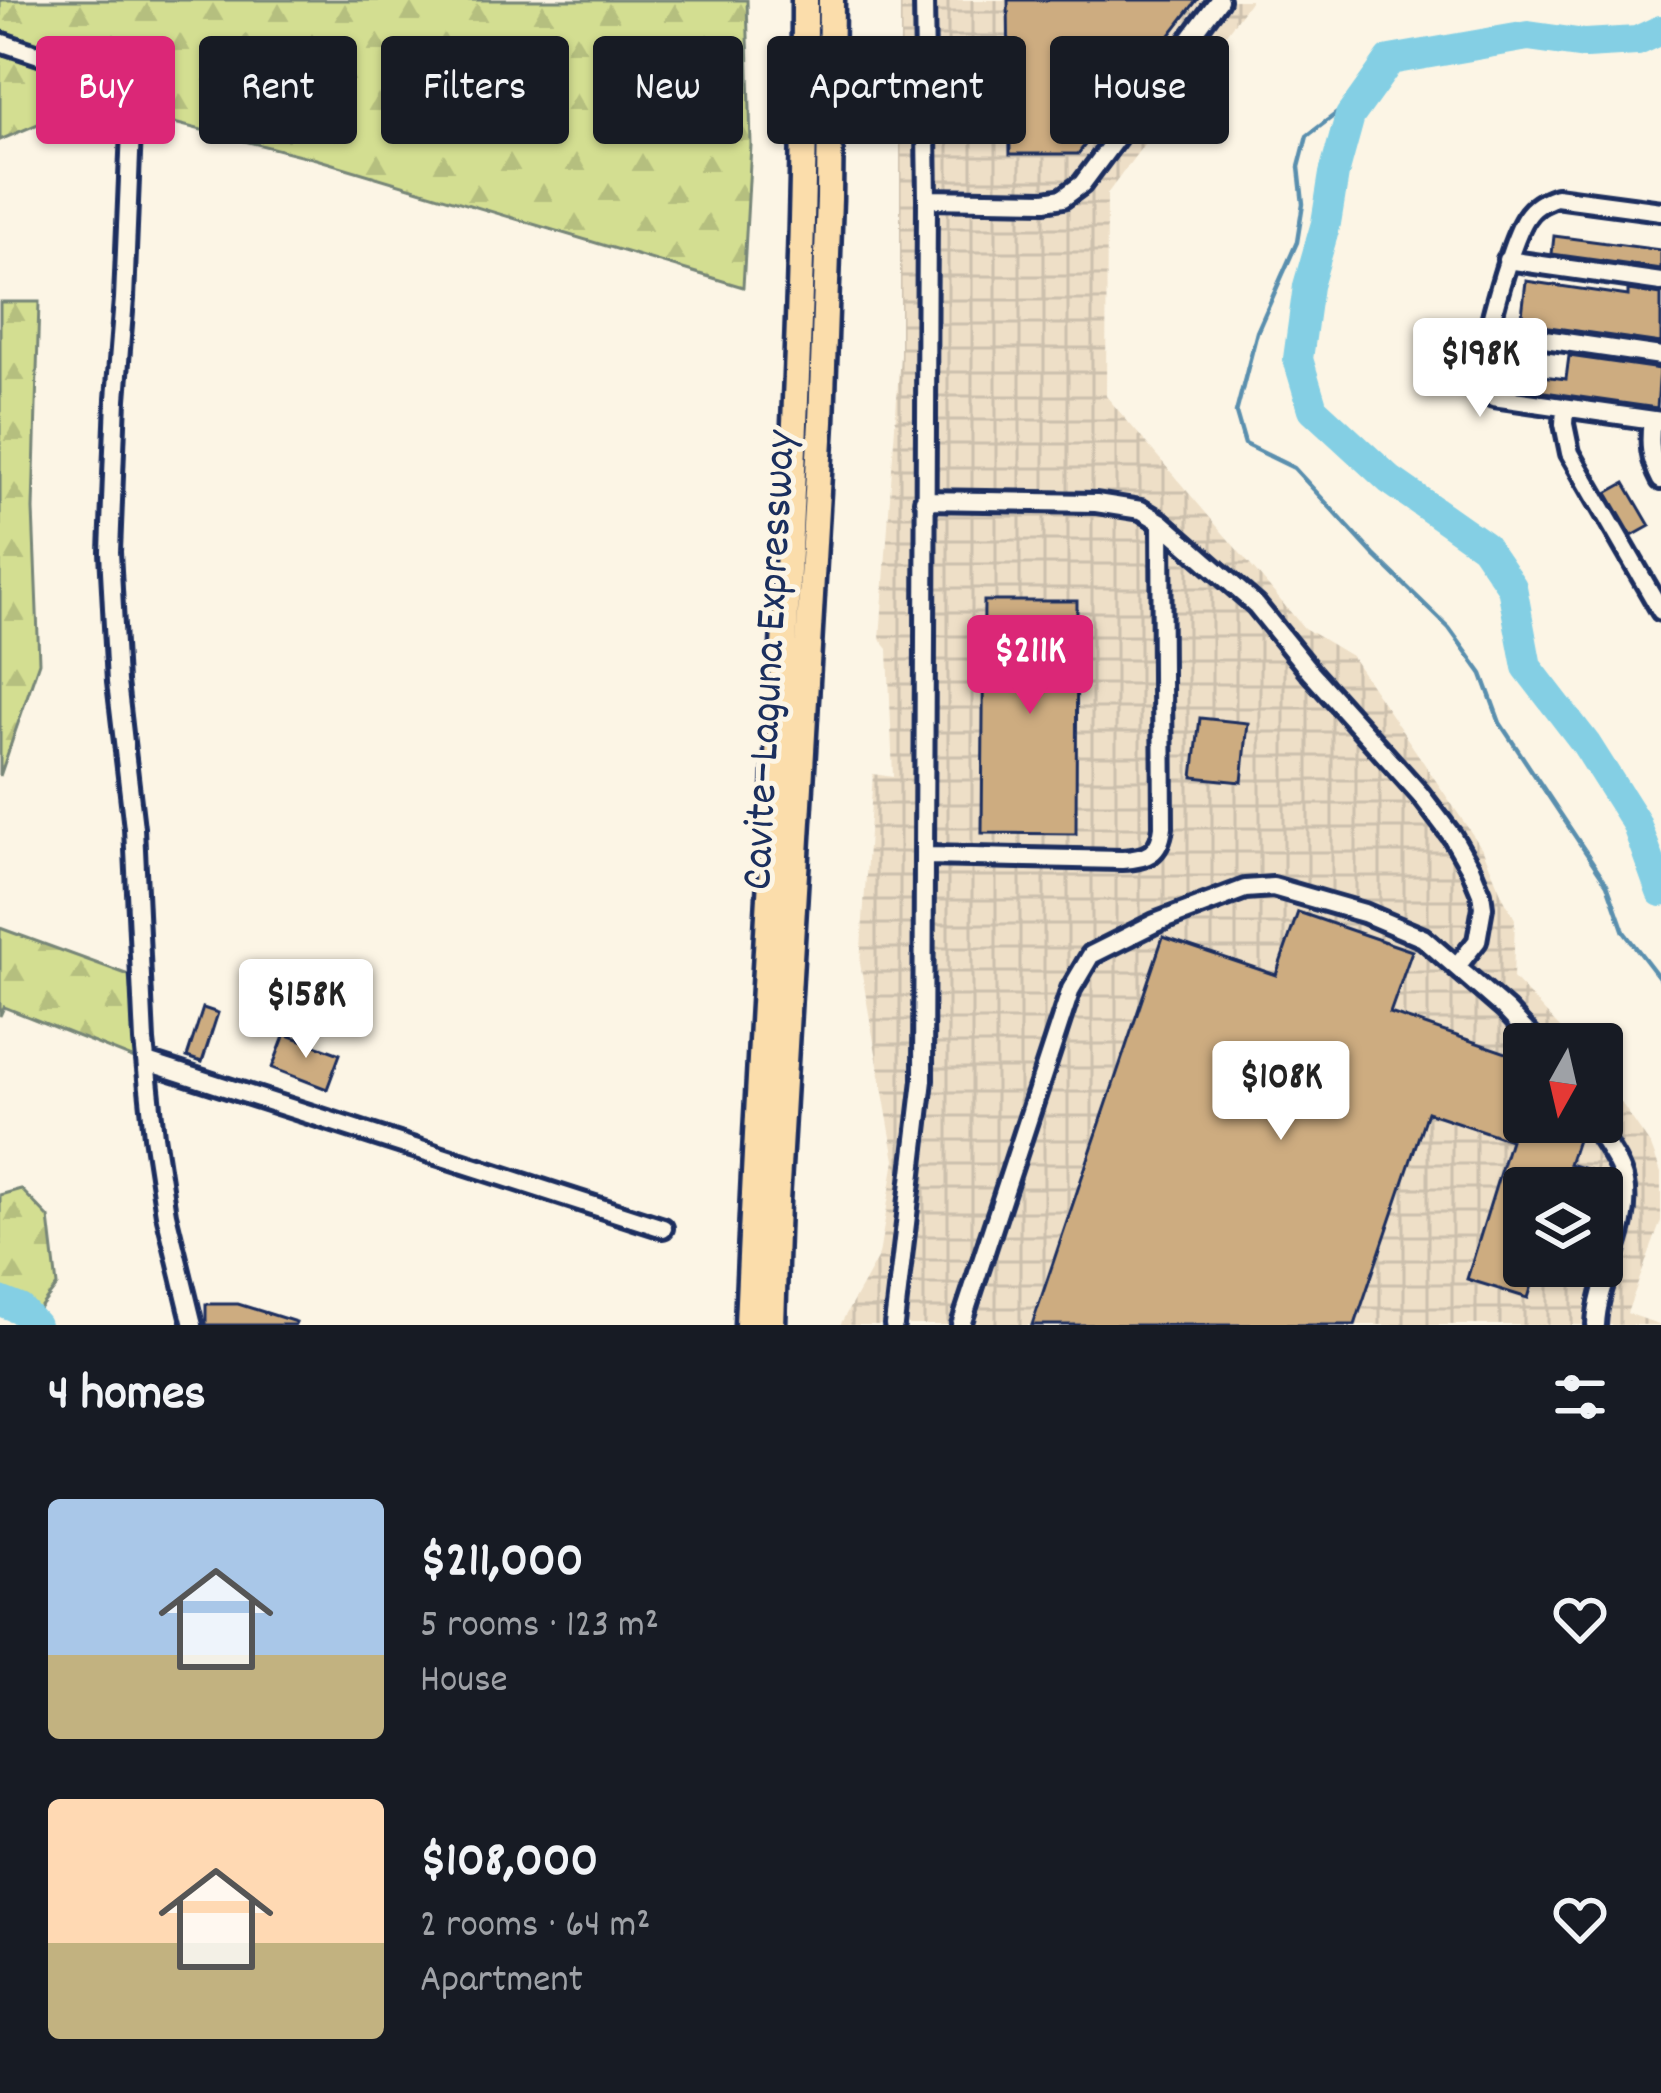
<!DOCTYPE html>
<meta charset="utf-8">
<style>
:root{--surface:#171b24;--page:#20242c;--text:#f1f3f6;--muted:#9ea1a6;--accent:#db2777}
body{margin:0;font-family:Dekko,sans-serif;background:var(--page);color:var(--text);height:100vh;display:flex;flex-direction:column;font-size:45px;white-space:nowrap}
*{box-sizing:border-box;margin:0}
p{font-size:39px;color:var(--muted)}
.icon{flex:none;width:66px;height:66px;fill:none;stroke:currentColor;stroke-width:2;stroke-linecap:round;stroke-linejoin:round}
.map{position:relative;height:1325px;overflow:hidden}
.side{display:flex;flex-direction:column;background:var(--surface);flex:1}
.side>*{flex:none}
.top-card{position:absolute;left:36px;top:36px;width:1590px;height:108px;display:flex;gap:24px}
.needle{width:78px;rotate:188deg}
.controls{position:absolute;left:1503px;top:1023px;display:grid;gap:24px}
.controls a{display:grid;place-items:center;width:120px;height:120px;border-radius:12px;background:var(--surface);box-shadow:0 3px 9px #0004;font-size:60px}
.price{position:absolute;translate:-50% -102px;padding:0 27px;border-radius:12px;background:#fff;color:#222;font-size:39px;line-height:78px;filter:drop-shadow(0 3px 6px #0008)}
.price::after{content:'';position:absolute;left:50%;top:72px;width:36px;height:27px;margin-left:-18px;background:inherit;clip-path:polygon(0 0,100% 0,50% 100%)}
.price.active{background:var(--accent);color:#fff}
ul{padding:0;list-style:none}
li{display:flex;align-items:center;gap:36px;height:300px;padding:0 48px}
li span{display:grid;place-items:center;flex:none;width:336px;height:240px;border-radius:12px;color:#555}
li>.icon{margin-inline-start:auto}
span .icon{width:144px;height:144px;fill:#fffc;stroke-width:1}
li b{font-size:51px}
h2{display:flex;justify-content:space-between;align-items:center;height:144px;padding:0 48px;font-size:51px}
.tag{padding:0 42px;border-radius:12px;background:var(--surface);box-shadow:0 3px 9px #0004;font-size:42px;line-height:108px}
.tag.active{background:var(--accent);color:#fff}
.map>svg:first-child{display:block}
.industrial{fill:url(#industrial-grid);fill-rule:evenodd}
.forest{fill:url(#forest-firs);stroke:#778678;stroke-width:3}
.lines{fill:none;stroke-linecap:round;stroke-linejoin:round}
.stream{stroke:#5a8fae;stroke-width:4.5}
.river{stroke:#84cfe4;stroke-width:30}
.building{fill:#cdac80;stroke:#1b2f5e;stroke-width:3}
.minor-casing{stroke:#1b2f5e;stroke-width:26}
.highway-casing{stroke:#1b2f5e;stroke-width:33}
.minor{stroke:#fcf5e5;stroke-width:16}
.highway{stroke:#fbddab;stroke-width:24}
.labels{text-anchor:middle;stroke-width:10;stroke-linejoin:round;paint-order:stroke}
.street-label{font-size:45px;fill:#1b2f5e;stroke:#fcf5e5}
</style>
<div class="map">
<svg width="1661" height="1325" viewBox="0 0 1661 1325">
<defs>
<pattern id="industrial-grid" width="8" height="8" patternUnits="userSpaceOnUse" patternTransform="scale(3)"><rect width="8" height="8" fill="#eedfc7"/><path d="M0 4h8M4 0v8" fill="none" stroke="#ccc0ad"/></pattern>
<pattern id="forest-firs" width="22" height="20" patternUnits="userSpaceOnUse" patternTransform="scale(3)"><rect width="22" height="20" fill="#d3de91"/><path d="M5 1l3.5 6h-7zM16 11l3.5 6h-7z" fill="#b5bf7f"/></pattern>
</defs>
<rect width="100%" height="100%" fill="#fcf5e5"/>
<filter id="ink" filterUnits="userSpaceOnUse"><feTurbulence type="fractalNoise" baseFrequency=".00833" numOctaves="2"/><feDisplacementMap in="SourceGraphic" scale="24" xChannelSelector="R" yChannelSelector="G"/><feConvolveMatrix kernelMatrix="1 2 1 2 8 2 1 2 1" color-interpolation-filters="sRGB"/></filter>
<g filter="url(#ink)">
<path class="industrial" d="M900 0H1251L1107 194 1106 396 1304 628 1351 656 1483 850 1502 895 1515 919 1513 978 1575 1044H1524V1122H1602V1075L1651 1146 1661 1173V1221L1627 1313 1661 1325H840L879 1255 895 1160 860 963 873 774 893 777 888 649 880 639 900 355ZM1524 1188H1602V1266H1524Z"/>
<path class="forest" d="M0 0H747L751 145 743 287 316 159 162 120 140 91 112 93 0 140Z
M0 302H39L33 509 39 662 0 776Z
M0 928 129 975 137 1060 4 1007 0 1016Z
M21 1189 49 1218 57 1286 38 1310 0 1289V1195Z"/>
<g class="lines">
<path class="stream" d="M1370 88 1307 136 1299 167 1303 204 1297 242 1257 332 1236 413 1245 444 1294 468 1374 555 1449 628 1482 674 1500 723 1607 884 1624 932 1661 980"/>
<path class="river" d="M1661 30 1637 41 1585 44 1528 36 1390 60 1350 116 1334 174 1326 223 1308 286 1298 359 1313 409 1390 480 1484 546 1512 587 1527 667 1586 744 1636 823 1661 892
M0 1301 20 1309 35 1325"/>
</g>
<path class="building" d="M1008 0H1197L1078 154H1010Z
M1554 236 1661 250V269L1552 254Z
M1526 281 1628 296V290L1661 295V343L1521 323Z
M1569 356 1660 369 1657 408 1510 387 1512 372 1566 379Z
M1625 483 1650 526 1632 536 1607 493Z
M984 601H1077L1076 834 982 833Z
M1200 718 1248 723 1242 782 1193 777Z
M1298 912 1412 951 1390 1013 1524 1059V1069L1508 1115 1578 1137 1569 1164 1599 1173 1594 1188H1524V1266H1538L1528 1298 1467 1279 1510 1140 1427 1112 1355 1325H1032L1163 937 1276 975Z
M203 1008 218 1013 202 1062 187 1057Z
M285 1034 340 1054 327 1089 272 1068Z
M206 1304H238L296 1322 295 1325H206Z"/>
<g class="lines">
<g class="minor-casing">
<path id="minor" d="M0 42 117 81 127 92 132 106 124 299 116 399 110 552 117 682 134 828 144 1041 154 1136 166 1214 193 1325
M927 199 1045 201 1063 198 1082 184 1219 0
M1661 211 1556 197C1542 202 1534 206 1526 218 1510 242 1478 356 1482 383 1484 392 1486 391 1493 397L1661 421
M1507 260 1661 282
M1489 331 1661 356
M1565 408 1564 424 1570 453 1661 611
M1652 420C1649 443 1650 459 1661 480
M924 500 1096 503 1141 510 1161 522 1256 605 1311 673 1420 794 1452 836 1471 869 1481 893 1483 907 1477 941 1458 965
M926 856 1122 860C1147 859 1160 854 1163 827L1161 522
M147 1062 663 1228
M1592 1122C1602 1140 1620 1162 1624 1182 1633 1231 1598 1277 1596 1325
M894 1325 923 1080 927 199 924 0
M961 1325 1071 989 1091 955 1155 923 1245 889 1273 887 1364 913 1423 938 1506 1010 1538 1044"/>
</g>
<g class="highway-casing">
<path id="highway" d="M748 1325C766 883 805 442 805 0
M772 1325 776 1202 821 422 829 199 831 0"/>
</g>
<use href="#minor" class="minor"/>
<use href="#highway" class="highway"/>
</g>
</g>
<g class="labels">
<g class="street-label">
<text transform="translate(765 660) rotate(-87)" y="16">Cavite–Laguna Expressway</text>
</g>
</g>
</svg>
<div class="controls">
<a><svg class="needle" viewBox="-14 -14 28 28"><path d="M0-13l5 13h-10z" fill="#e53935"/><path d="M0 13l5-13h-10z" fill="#9ea1a6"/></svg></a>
<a><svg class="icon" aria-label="layers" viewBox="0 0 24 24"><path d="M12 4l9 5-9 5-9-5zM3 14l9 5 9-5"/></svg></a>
</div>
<b class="price" style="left:1480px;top:420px">$198K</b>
<b class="price active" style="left:1030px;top:717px">$211K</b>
<b class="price" style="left:306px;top:1061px">$158K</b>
<b class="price" style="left:1281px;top:1143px">$108K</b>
<div class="top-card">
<a class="tag active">Buy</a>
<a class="tag">Rent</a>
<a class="tag">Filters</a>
<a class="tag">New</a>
<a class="tag">Apartment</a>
<a class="tag">House</a>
</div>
</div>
<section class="side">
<h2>4 homes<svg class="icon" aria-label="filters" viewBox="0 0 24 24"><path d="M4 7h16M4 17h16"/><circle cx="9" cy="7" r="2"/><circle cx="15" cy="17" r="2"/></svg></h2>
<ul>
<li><span style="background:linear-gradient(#a9c7e8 65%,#c2b280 0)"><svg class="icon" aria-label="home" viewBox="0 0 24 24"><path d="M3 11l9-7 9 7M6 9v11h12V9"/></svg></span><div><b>$211,000</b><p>5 rooms · 123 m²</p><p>House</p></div><svg class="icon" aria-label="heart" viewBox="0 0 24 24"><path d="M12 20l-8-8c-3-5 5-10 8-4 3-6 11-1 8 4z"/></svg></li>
<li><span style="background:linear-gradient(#ffd9b3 60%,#c2b280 0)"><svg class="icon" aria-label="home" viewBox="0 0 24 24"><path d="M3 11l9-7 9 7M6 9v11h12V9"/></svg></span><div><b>$108,000</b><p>2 rooms · 64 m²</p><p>Apartment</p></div><svg class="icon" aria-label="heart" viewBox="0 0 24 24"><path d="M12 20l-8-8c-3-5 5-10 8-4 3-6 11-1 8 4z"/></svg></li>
</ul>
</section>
